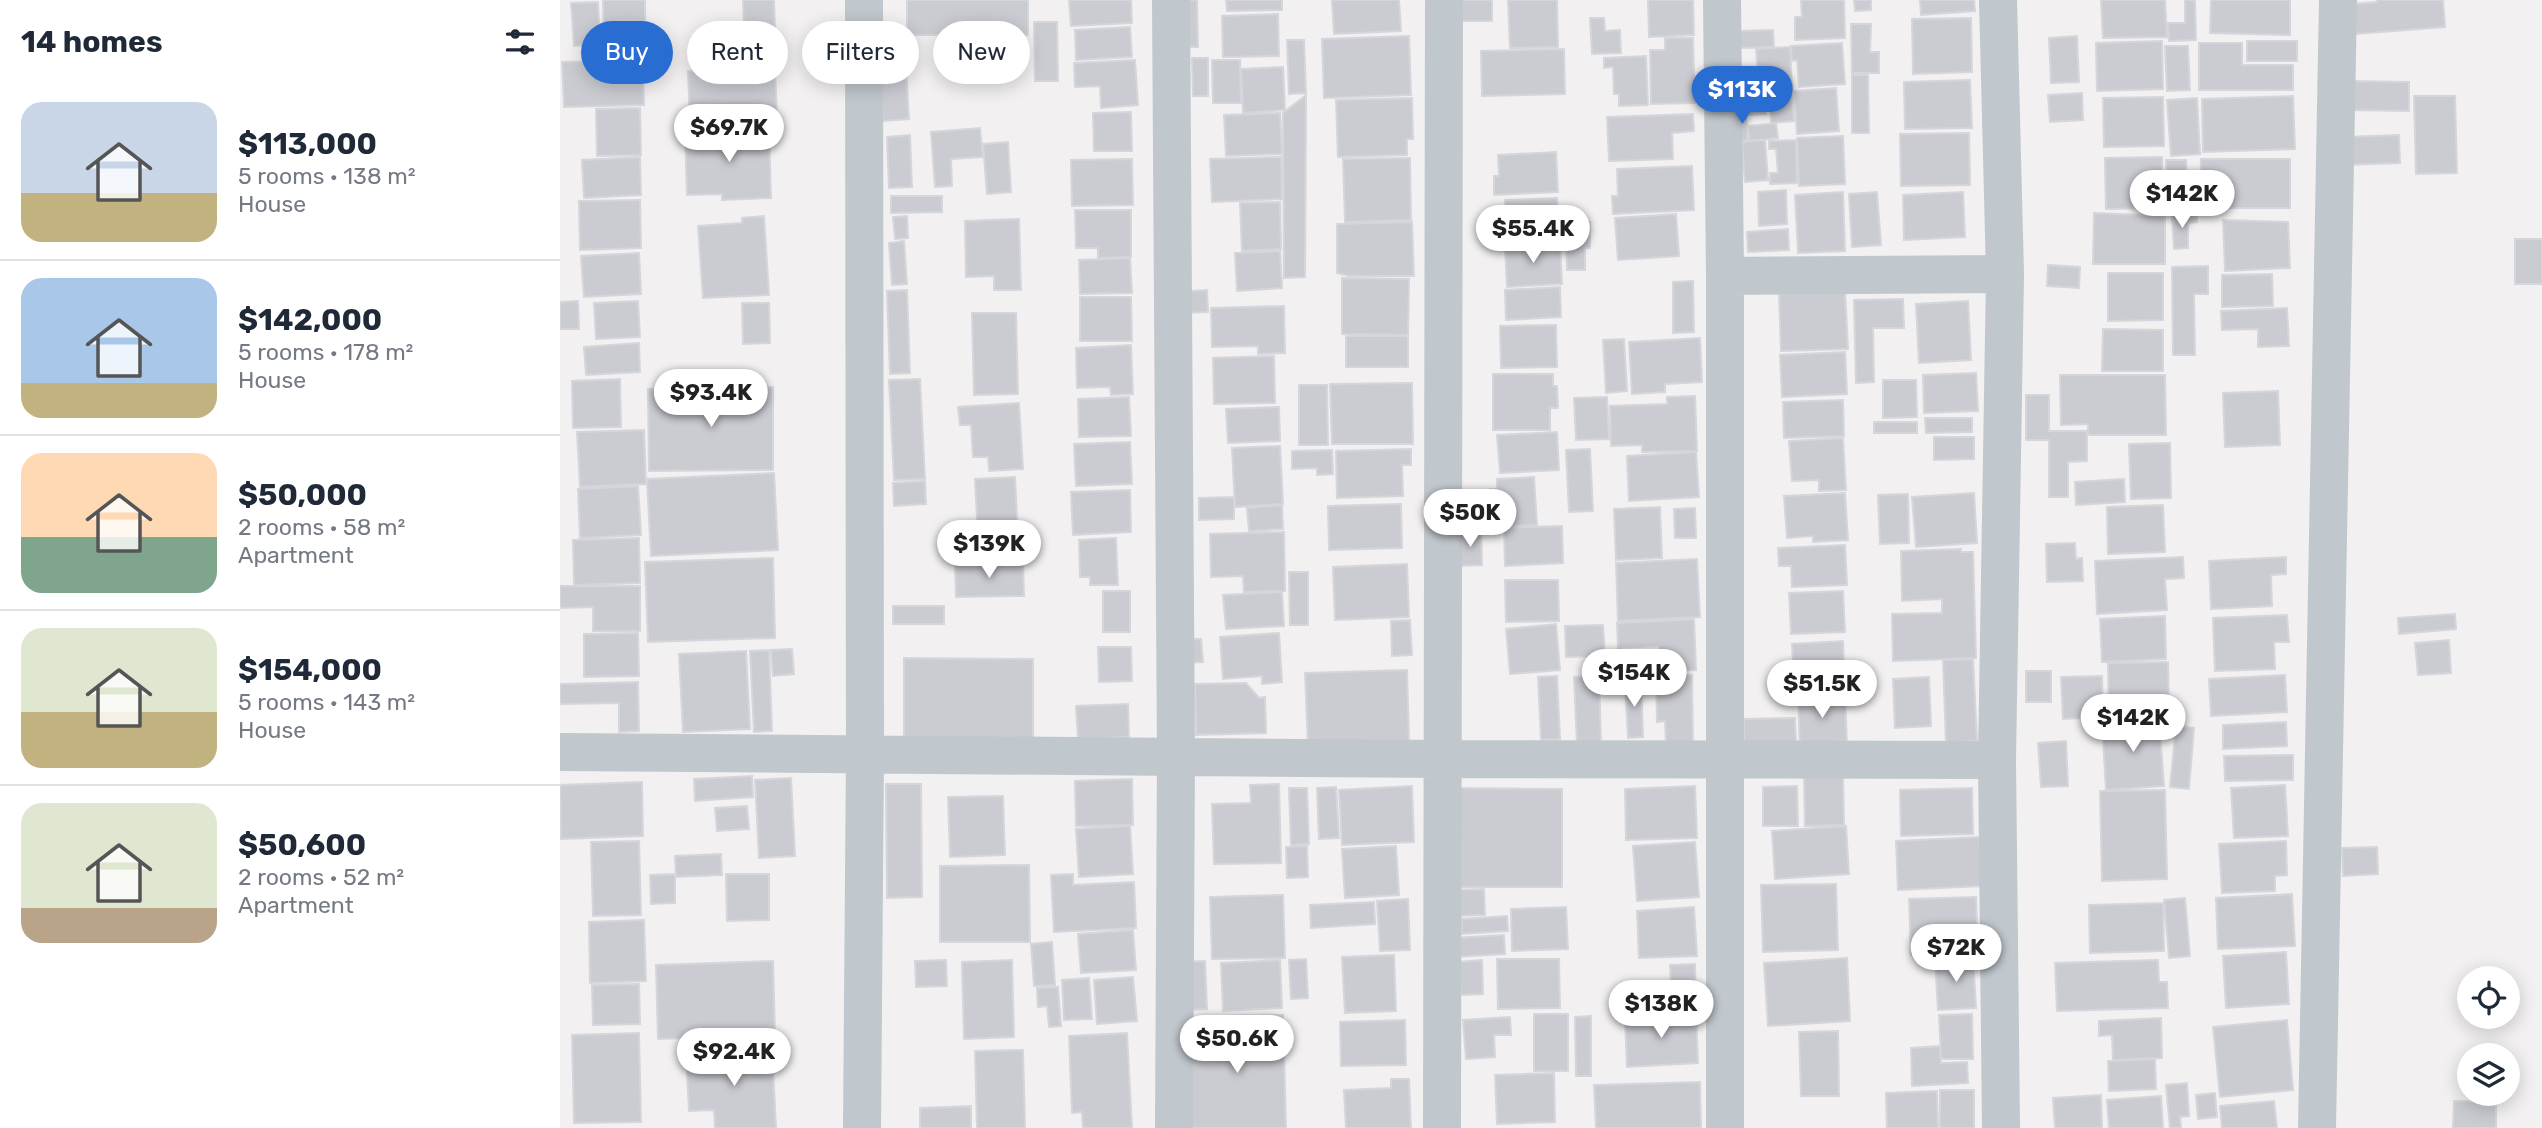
<!DOCTYPE html>
<meta charset="utf-8">
<style>
:root{--surface:#fff;--page:#f2f2f3;--text:#1f2937;--muted:#747a83;--line:#e0e1e3;--accent:#2a6dd2}
body{margin:0;font-family:Rubik,sans-serif;background:var(--page);color:var(--text);height:100vh;display:flex;flex-direction:column;font-size:26px;white-space:nowrap}
*{box-sizing:border-box;margin:0}
p{font-size:23px;color:var(--muted)}
.icon{flex:none;width:38px;height:38px;fill:none;stroke:currentColor;stroke-width:2;stroke-linecap:round;stroke-linejoin:round}
.map{position:relative;flex:1;overflow:hidden}
.panel{display:flex;flex-direction:column;background:var(--surface);width:560px}
.panel>*{flex:none}
.top-card{position:absolute;left:21px;top:21px;width:665px;height:63px;display:flex;gap:14px}
.buttons{position:absolute;left:1897px;top:966px;display:grid;gap:14px}
.buttons a{display:grid;place-items:center;width:63px;height:63px;border-radius:50%;background:var(--surface);box-shadow:0 4px 18px #0003;font-size:35px}
.price{position:absolute;translate:-50% -60px;padding:0 16px;border-radius:24px;background:#fff;color:#222;font-size:23px;line-height:46px;filter:drop-shadow(0 2px 4px #0008)}
.price::after{content:'';position:absolute;left:50%;top:42px;width:21px;height:16px;margin-left:-10px;background:inherit;clip-path:polygon(0 0,100% 0,50% 100%)}
.price.current{background:var(--accent);color:#fff}
ul{padding:0;list-style:none}
li{display:flex;align-items:center;gap:21px;height:175px;padding:0 21px}
li+li{border-top:2px solid var(--line)}
li span{display:grid;place-items:center;flex:none;width:196px;height:140px;border-radius:21px;color:#555}
li>.icon{margin-inline-start:auto}
span .icon{width:84px;height:84px;fill:#fffc;stroke-width:1}
li b{font-size:30px}
h2{display:flex;justify-content:space-between;align-items:center;height:84px;padding:0 21px;font-size:30px}
.chip{padding:0 24px;border-radius:32px;background:var(--surface);box-shadow:0 4px 18px #0003;font-size:24px;line-height:63px}
.chip.current{background:var(--accent);color:#fff}
main{display:flex;flex:1;min-height:0}
.map>svg:first-child{display:block}
.building{fill:#cbccd2;stroke:#d5d6db;stroke-width:2}
.lines{fill:none;stroke-linecap:round;stroke-linejoin:round}
.minor{stroke:#c0c7cd;stroke-width:38}
</style>
<main>
<section class="panel">
<h2>14 homes<svg class="icon" aria-label="filters" viewBox="0 0 24 24"><path d="M4 7h16M4 17h16"/><circle cx="9" cy="7" r="2"/><circle cx="15" cy="17" r="2"/></svg></h2>
<ul>
<li><span style="background:linear-gradient(#c9d6e8 65%,#c2b280 0)"><svg class="icon" aria-label="home" viewBox="0 0 24 24"><path d="M3 11l9-7 9 7M6 9v11h12V9"/></svg></span><div><b>$113,000</b><p>5 rooms · 138 m²</p><p>House</p></div></li>
<li><span style="background:linear-gradient(#a9c7e8 75%,#c2b280 0)"><svg class="icon" aria-label="home" viewBox="0 0 24 24"><path d="M3 11l9-7 9 7M6 9v11h12V9"/></svg></span><div><b>$142,000</b><p>5 rooms · 178 m²</p><p>House</p></div></li>
<li><span style="background:linear-gradient(#ffd9b3 60%,#7fa58c 0)"><svg class="icon" aria-label="home" viewBox="0 0 24 24"><path d="M3 11l9-7 9 7M6 9v11h12V9"/></svg></span><div><b>$50,000</b><p>2 rooms · 58 m²</p><p>Apartment</p></div></li>
<li><span style="background:linear-gradient(#dfe7d0 60%,#c2b280 0)"><svg class="icon" aria-label="home" viewBox="0 0 24 24"><path d="M3 11l9-7 9 7M6 9v11h12V9"/></svg></span><div><b>$154,000</b><p>5 rooms · 143 m²</p><p>House</p></div></li>
<li><span style="background:linear-gradient(#dfe7d0 75%,#b9a48a 0)"><svg class="icon" aria-label="home" viewBox="0 0 24 24"><path d="M3 11l9-7 9 7M6 9v11h12V9"/></svg></span><div><b>$50,600</b><p>2 rooms · 52 m²</p><p>Apartment</p></div></li>
</ul>
</section>
<div class="map">
<svg width="1982" height="1128" viewBox="0 0 1982 1128">
<rect width="100%" height="100%" fill="#f2f0f0"/>
<path class="building" d="M43 0H85V41L44 42Z
M183 0H214L215 33 184 34Z
M347 0H468V35H347Z
M509 0H571L572 23 511 26Z
M616 0H637L638 47H617Z
M666 0H722V10L667 11Z
M772 0H839L841 31 774 34Z
M898 0H932V21H898Z
M948 0H997L998 47 950 48Z
M1088 0H1133L1134 35 1089 37Z
M1241 0H1284L1285 38 1235 40V17H1242Z
M1294 0H1311V10L1295 11Z
M1360 0H1414L1415 11 1361 15Z
M1541 0H1605L1607 37 1543 38Z
M1625 0H1635L1636 40 1609 41 1608 23H1625Z
M1651 0H1730V35L1650 33Z
M1817 0H1883L1885 27 1796 34 1794 4 1817 2Z
M38 2 40 45 14 46 11 3Z
M718 14 719 56 663 57 662 16Z
M1030 18H1044L1045 31 1060 30 1061 53 1032 54Z
M1411 18 1412 72 1353 74 1352 19Z
M474 22H497L498 81H475Z
M1291 24H1311L1310 52H1319V73H1292Z
M570 27 572 57 516 60 515 30Z
M1213 30 1214 47 1179 48 1178 31Z
M849 36 851 95 764 98 762 39Z
M1517 36 1519 82 1491 83 1489 38Z
M1105 38H1133L1135 103 1091 104 1090 50H1105Z
M727 40H744L746 93 729 94Z
M1602 41 1603 89 1537 91 1536 43Z
M1687 41H1737V61H1687Z
M1282 43 1285 84 1239 87 1237 60 1232 61 1231 46Z
M1639 43H1682V65H1733V90H1639Z
M83 44 84 69 47 70 46 45Z
M1605 46H1628L1630 90 1607 91Z
M1230 47 1232 89 1199 91 1196 49Z
M1004 49 1005 94 922 96 921 51Z
M1086 56 1088 105 1059 106V94H1054L1053 67 1044 68V58Z
M632 58H648V96H633Z
M575 60 578 105 541 108 540 86 515 87 514 63Z
M652 60H680L681 103H653Z
M43 61V74L83 73 84 105 4 107 2 62Z
M346 65 349 119 323 121 320 66Z
M723 67 725 110 683 113 681 69Z
M215 68 217 119 130 123 128 71Z
M1292 75H1308L1309 133H1292Z
M1410 80 1412 128 1345 129 1344 82Z
M1786 81 1849 82V111L1786 110Z
M1276 88 1279 131 1237 134 1234 91Z
M1232 93 1234 121 1211 123 1209 95Z
M1522 93 1523 120 1490 122 1488 95Z
M1205 94 1206 114 1190 115 1189 95Z
M746 95 745 277 724 278 723 113Z
M1733 96 1735 149 1643 152 1642 99Z
M1854 96H1895L1897 173 1856 174Z
M1603 97 1604 146 1544 147 1543 98Z
M852 98 853 139H847V155L778 157 776 100Z
M1637 98 1640 154 1611 156 1607 100Z
M80 108 81 155 37 156 36 109Z
M1186 111 1188 140 1179 141 1177 112Z
M571 112 572 151H534L533 113Z
M720 113 722 154 666 156 664 115Z
M1133 114 1134 131 1112 133 1113 159 1049 161 1047 117Z
M1216 123 1218 138 1189 141 1188 126Z
M420 128 423 157 391 159 392 186 375 187 371 132Z
M209 129 211 198 162 200V194L127 195 125 132Z
M1409 133 1410 185 1341 186 1340 134Z
M350 135 352 187 329 188 327 137Z
M1839 135 1840 163 1785 165 1784 137Z
M1283 136 1285 184 1239 186 1237 138Z
M1205 140 1208 180 1185 182 1182 142Z
M1236 140 1237 183 1210 184V173H1218L1216 149H1209V141Z
M448 142 451 192 427 194 423 144Z
M996 152 998 192 934 195V176H939L938 155Z
M80 157 81 195 24 198 22 160Z
M721 157 722 199 652 202 650 159Z
M1602 157 1603 208 1546 209 1545 158Z
M850 158 851 220 785 222 783 159Z
M572 159 573 205 512 206 511 160Z
M1641 159H1730V208H1640Z
M1606 160H1626L1628 213H1608Z
M1132 166 1134 210 1053 214 1052 196H1058L1057 169Z
M1226 190 1227 224 1199 226 1198 192Z
M1283 192 1285 251 1238 253 1235 195Z
M1317 192 1321 245 1292 247 1289 194Z
M1403 192 1405 237 1344 240 1343 195Z
M331 196H382V212L331 213Z
M997 198 999 241 947 244 945 200Z
M80 200 81 248 20 250 19 201Z
M720 202 721 249 682 251 680 203Z
M515 210H571V257L538 258V248H516Z
M1534 213 1605 216V264H1533Z
M1116 214 1119 256 1058 260 1055 218Z
M1637 215V222L1628 223V248L1614 249 1612 216Z
M204 216 209 295 143 298 138 226 182 223V218Z
M347 216 348 238 335 239 333 217Z
M459 219 461 290H434V276L406 277 405 221Z
M1663 220 1728 222 1730 268 1665 271Z
M852 222 854 276H789L777 273V224Z
M1006 222H1030V248H1025V270H1007Z
M1228 229 1229 250 1188 252 1187 232Z
M1955 239H1982V284H1955Z
M344 241 347 284 332 285 329 243Z
M1000 244 1002 284 947 287 945 247Z
M720 251 722 288 677 291 675 253Z
M79 253 81 294 24 297 21 256Z
M570 258 572 293 520 294 519 260Z
M1488 265 1520 267 1519 288 1487 286Z
M1648 266V294H1634L1635 355H1613L1612 267Z
M1548 273H1603V320L1548 321Z
M1712 274 1713 306 1662 307V275Z
M782 278 849 279 848 335 782 334Z
M1133 281 1134 332 1113 333V282Z
M1000 287 1001 317 946 320 945 290Z
M347 290 350 373 330 374 327 291Z
M647 290 648 312 620 313 618 292Z
M1285 291 1288 349 1221 351 1219 294Z
M520 297H571L572 341H520Z
M1343 299 1344 328H1313L1314 382 1296 383 1294 300Z
M18 301 19 329H0V302Z
M78 301 80 337 36 339 34 303Z
M1408 301 1411 360 1359 363 1356 304Z
M182 303H209L210 343 183 344Z
M724 306 725 353 698 354V346L652 347 651 308Z
M1727 308 1729 346 1698 347V329L1662 330 1661 311Z
M412 313H456L458 394 414 395Z
M996 325 997 367 941 368 940 326Z
M1543 329 1603 330V371H1542Z
M786 336H848V367H786Z
M1140 338 1142 382 1105 384V392L1072 394 1069 342Z
M1064 339 1067 391 1046 393 1043 340Z
M79 343 80 372 26 375 24 347Z
M571 345 573 394 551 395 550 387 517 388 516 348Z
M1285 352 1287 394 1222 397 1220 355Z
M714 356 715 403 654 404 653 358Z
M1416 373 1418 411 1364 413 1363 375Z
M933 374H993V386H997L998 408H990V430H933Z
M1500 375H1605L1606 435H1528V424L1501 425Z
M60 379 61 427 13 428 12 381Z
M360 379 365 479 334 480 329 380Z
M1323 380H1356L1357 417 1323 418Z
M852 383 853 444H772L770 384Z
M739 385H767L768 445H739Z
M213 387V470L89 471 88 389Z
M1718 391 1720 445 1665 447 1663 393Z
M1466 395H1489V431H1527V461L1508 462V497H1489V440H1466Z
M1135 396 1137 451 1082 452V445L1051 446 1050 406 1107 404V397Z
M569 397 571 436 519 437 518 399Z
M1047 397 1049 439 1016 440 1014 398Z
M1283 400 1284 436 1224 438 1223 402Z
M459 403 463 469 429 471 428 457H413L411 425H400L398 407Z
M719 407 720 441 668 443 666 409Z
M1365 418H1412V432L1366 433Z
M1314 422H1357V433H1314Z
M84 430 86 484 20 487 17 432Z
M997 432 999 470 940 473 937 435Z
M1374 437H1414V459L1374 460Z
M1283 438 1286 490 1259 491V480L1232 481 1229 441Z
M570 442 572 484 516 486 514 444Z
M1610 443 1611 498 1571 499 1569 444Z
M720 446 723 504 675 507 672 448Z
M851 449V465H842L843 496 777 498 776 451Z
M1030 449 1033 511 1009 512 1006 450Z
M772 450 773 474 757 475V468L732 469V451Z
M1136 452 1139 497 1069 501 1067 456Z
M214 473 218 550 91 556 87 479Z
M455 477 458 538 464 537 465 555 419 558 415 479Z
M974 477 977 525 931 527 930 489H937V479Z
M1564 479 1565 502 1516 505 1515 482Z
M365 481 366 504 334 506 333 483Z
M78 486 81 535 20 538 18 489Z
M570 490 571 532 513 535 511 492Z
M1285 493 1288 540 1253 542V536L1227 538 1224 496Z
M1414 493 1417 543 1356 547 1352 497Z
M1348 494 1349 543 1320 544 1318 495Z
M674 497V519L639 520V498Z
M841 504 842 548 769 550 768 506Z
M722 505 723 529 689 531 687 508Z
M1603 505 1605 552 1548 554 1547 507Z
M1100 507 1102 558 1056 560 1054 509Z
M1135 508 1136 538H1115L1114 509Z
M1002 526 1003 563 945 566 944 528Z
M724 532 725 591 684 592 683 576 651 577 650 534Z
M921 532 922 565 898 566 897 533Z
M79 538 80 583 14 585 13 540Z
M556 538 558 585H530V577H520L519 540Z
M1515 543 1516 559 1522 558 1523 581 1487 582 1486 544Z
M1285 545 1287 585 1232 587 1231 566H1219L1218 548Z
M1401 549V552H1413L1416 658 1333 661 1332 614 1382 613V599L1342 601 1341 551Z
M1623 557 1624 578 1605 579 1607 610 1537 614 1535 561Z
M1726 557V574L1711 575 1712 606 1651 609 1649 561Z
M213 558 215 638 88 642 85 562Z
M1137 559 1140 617 1058 621 1056 563Z
M463 562 464 596 396 597 395 563Z
M847 564 849 617 775 620 773 567Z
M729 572H748V625H730Z
M945 580H998L999 621 946 622Z
M0 586H80V631H33V607L0 608Z
M543 591H570V632H543Z
M1283 591 1285 632 1231 634 1229 593Z
M722 592 724 626 666 629 663 595Z
M333 606H384V624H333Z
M1895 614 1896 629 1839 634 1838 618Z
M1727 615 1729 642H1714L1715 669 1655 671 1653 618Z
M1605 616 1606 659 1542 662 1540 619Z
M1134 619 1136 670 1100 671 1099 646 1058 648 1057 623Z
M850 620 852 655 832 656 831 621Z
M996 624 1000 670 950 674 946 629Z
M1043 625 1045 656 1006 657 1005 626Z
M78 633 79 676 24 677V634Z
M719 633 722 682 702 684V676L663 679 660 637Z
M623 639H641L643 662 625 663Z
M1889 640 1891 673 1858 675 1855 643Z
M1283 641 1285 690 1255 691V683L1234 684 1232 644Z
M538 647H571L572 681 539 682Z
M232 649 234 674 213 676 211 650Z
M209 650 212 731 194 732 190 651Z
M186 651 190 729 123 732 119 654Z
M344 658 473 659V748L344 747Z
M1413 659 1417 741 1386 743 1383 660Z
M1608 662 1609 714 1549 715 1548 663Z
M847 670 849 742 748 745 745 673Z
M1466 671H1491V702H1466Z
M1096 675H1132L1133 743 1106 744 1105 721 1097 722Z
M1725 675 1727 712 1651 716 1649 679Z
M997 676 1000 739 981 740 978 677Z
M1039 676 1041 743 1017 744 1014 677Z
M1542 676 1543 717 1503 719 1501 677Z
M1369 677 1371 726 1335 728 1333 679Z
M1081 681 1083 737 1068 738 1065 683Z
M78 682 79 731 59 732V703L0 704V684Z
M686 683 699 698 705 697 706 733 636 735 635 684Z
M1285 692 1287 747 1240 749 1238 694Z
M568 704 569 737 518 739 516 706Z
M1235 718 1236 742 1184 743V719Z
M1599 718 1604 786 1546 790 1542 722Z
M1726 722 1727 746 1663 749V725Z
M1616 726 1634 728 1629 789 1610 787Z
M1506 741 1508 786 1481 787 1478 743Z
M1733 755V780L1665 781 1664 756Z
M1283 775 1284 825 1245 826 1244 776Z
M192 776 193 797 135 801 134 779Z
M231 778 235 856 199 858 195 780Z
M572 779 573 825 516 826 515 781Z
M82 782 83 836 1 839 0 785Z
M326 784H361L362 897 327 898Z
M719 784 721 863 654 864 652 804 691 803 690 785Z
M1725 785 1728 836 1674 838 1671 788Z
M852 786 854 842 782 845 779 790Z
M1135 786 1137 838 1066 840 1065 789Z
M1237 786 1238 826H1203V787Z
M776 787 779 838 759 839 757 788Z
M729 788H747L749 844 731 845Z
M890 788 1002 789V887H890Z
M1412 788 1413 834 1341 836 1340 790Z
M1605 790 1607 879 1542 881 1540 791Z
M443 796 445 855 390 857 388 797Z
M187 806 189 829 157 831 155 808Z
M570 826 573 874 519 877 516 829Z
M1286 826 1289 874 1215 879 1212 831Z
M1419 837 1422 886 1338 890 1336 841Z
M79 841 81 915 33 916 31 842Z
M1726 841 1727 875 1715 876V891L1662 893 1659 844Z
M1135 842 1139 897 1077 901 1073 846Z
M747 846 748 877 727 878 726 847Z
M836 846 839 895 785 898 782 849Z
M1817 847 1818 874 1783 876 1782 848Z
M161 854 162 875 116 877 115 856Z
M469 865 470 942H380V866Z
M115 874V903L91 904 90 875Z
M166 874H209V920L167 921Z
M513 874V885L574 882 576 928 494 932 491 875Z
M1276 884 1278 950 1203 952 1201 885Z
M924 889 925 915 893 916 892 890Z
M1732 894 1735 946 1658 949 1656 898Z
M723 895 725 958 652 959 650 897Z
M1416 897 1418 953 1351 955 1349 899Z
M1625 898 1630 956 1609 958 1604 900Z
M848 899 850 950 820 951 817 901Z
M814 902 815 924 751 928 750 905Z
M1603 903 1604 951 1530 953 1529 905Z
M1006 907 1008 949 952 951 951 909Z
M1134 907 1137 956 1079 958 1077 911Z
M947 916 948 931 902 934V919Z
M84 920 86 981 30 983 29 922Z
M573 930 576 970 521 973 518 934Z
M944 935 945 954 893 957 892 938Z
M492 942 495 985 474 986 471 944Z
M1726 952 1729 1004 1666 1008 1663 956Z
M834 955 836 1011 785 1013 782 957Z
M1413 957 1416 1008 1378 1010 1375 959Z
M1287 958 1290 1021 1208 1026 1204 963Z
M746 959 748 998 731 999 729 960Z
M937 959H999L1000 1008 938 1009Z
M386 960 387 986 356 987 355 961Z
M452 960 454 1037 404 1039 402 962Z
M720 960 722 1008 663 1011 661 963Z
M922 960 923 994 901 995 899 962Z
M1598 960 1599 982H1607L1608 1008 1497 1011 1495 963Z
M213 961 215 1035 98 1039 96 965Z
M645 961 647 1009 626 1010 625 962Z
M1135 964 1136 1010 1112 1011 1110 965Z
M573 977 577 1021 537 1024 534 980Z
M529 978 532 1019 504 1020 502 980Z
M79 984 80 1024 33 1025 32 985Z
M498 987 501 1026 489 1027 487 1006 478 1007 477 988Z
M974 1014H1008V1071H974Z
M1136 1014 1138 1063 1067 1067 1065 1018Z
M1412 1014 1413 1059H1381L1379 1015Z
M723 1015 726 1128H625L623 1037 661 1036 660 1016Z
M1031 1016V1076H1016L1015 1017Z
M950 1017 951 1035H934L935 1057 906 1059 903 1020Z
M1601 1018 1602 1058 1553 1060 1552 1035 1539 1036V1021Z
M845 1020 846 1065 781 1066 780 1022Z
M1727 1020 1733 1090 1660 1097 1653 1027Z
M1278 1031 1279 1096H1241L1239 1032Z
M79 1033 81 1122 14 1123 12 1035Z
M567 1033 572 1128H523L522 1112 512 1113 509 1036Z
M1380 1046 1381 1063 1407 1062 1408 1083 1352 1086 1351 1048Z
M212 1049 216 1128H155L154 1110 129 1111 126 1054Z
M463 1050 465 1128H417L415 1051Z
M1595 1059 1596 1089 1549 1091 1548 1061Z
M994 1073 995 1122 937 1124 935 1075Z
M831 1079H849L851 1128H786L784 1090 831 1088Z
M1140 1082 1141 1128H1036L1034 1085Z
M1627 1083 1629 1116 1620 1117 1621 1128H1610L1606 1085Z
M1380 1090H1414V1128H1380Z
M1377 1091 1378 1128H1327L1326 1093Z
M1655 1093 1657 1117 1638 1119 1636 1095Z
M1541 1095 1542 1128H1495L1493 1098Z
M1601 1096 1603 1128H1549L1547 1100Z
M1714 1101 1717 1128H1662L1660 1106Z
M1894 1101 1936 1102V1128H1893Z
M411 1106V1128H360V1108Z"/>
<g class="lines">
<path class="minor" d="M611 0 616 756 614 1128
M1162 0 1165 276V1128
M1438 0 1445 274 1437 760 1441 1128
M1165 276 1445 274
M0 752 883 759 1437 760
M302 1128 305 754 304 0
M882 1128 884 0
M1757 1128 1778 0"/>
</g>
</svg>
<div class="buttons">
<a><svg class="icon" aria-label="locate" viewBox="0 0 24 24"><circle cx="12" cy="12" r="6"/><path d="M12 2v4M12 18v4M2 12h4M18 12h4"/></svg></a>
<a><svg class="icon" aria-label="layers" viewBox="0 0 24 24"><path d="M12 4l9 5-9 5-9-5zM3 14l9 5 9-5"/></svg></a>
</div>
<b class="price current" style="left:1182px;top:126px">$113K</b>
<b class="price" style="left:169px;top:164px">$69.7K</b>
<b class="price" style="left:1622px;top:230px">$142K</b>
<b class="price" style="left:973px;top:265px">$55.4K</b>
<b class="price" style="left:151px;top:429px">$93.4K</b>
<b class="price" style="left:910px;top:549px">$50K</b>
<b class="price" style="left:429px;top:580px">$139K</b>
<b class="price" style="left:1074px;top:709px">$154K</b>
<b class="price" style="left:1262px;top:720px">$51.5K</b>
<b class="price" style="left:1573px;top:754px">$142K</b>
<b class="price" style="left:1396px;top:984px">$72K</b>
<b class="price" style="left:1101px;top:1040px">$138K</b>
<b class="price" style="left:677px;top:1075px">$50.6K</b>
<b class="price" style="left:174px;top:1088px">$92.4K</b>
<div class="top-card">
<a class="chip current">Buy</a>
<a class="chip">Rent</a>
<a class="chip">Filters</a>
<a class="chip">New</a>
</div>
</div>
</main>
